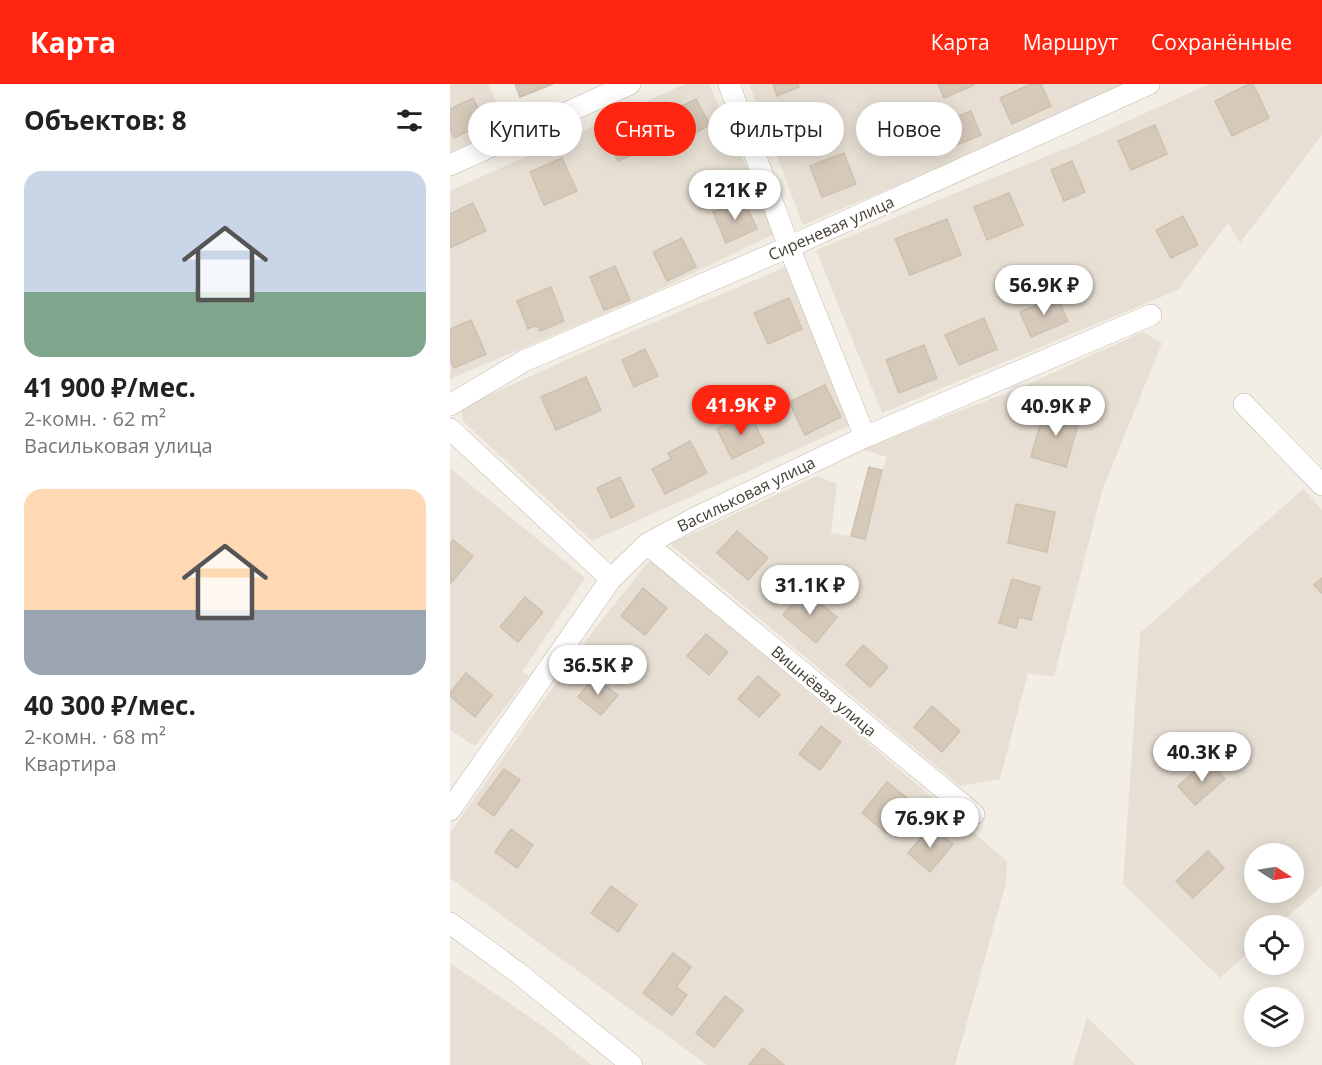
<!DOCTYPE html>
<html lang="ru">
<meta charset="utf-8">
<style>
:root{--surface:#fff;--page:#f6f6f6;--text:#222;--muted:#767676;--accent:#ff2510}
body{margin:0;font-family:"Open Sans",sans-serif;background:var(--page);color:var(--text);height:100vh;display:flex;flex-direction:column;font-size:22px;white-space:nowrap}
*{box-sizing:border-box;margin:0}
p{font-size:20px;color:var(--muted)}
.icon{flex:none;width:33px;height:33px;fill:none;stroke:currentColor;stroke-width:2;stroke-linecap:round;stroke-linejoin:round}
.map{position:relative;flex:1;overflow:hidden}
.panel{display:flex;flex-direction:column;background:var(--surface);width:450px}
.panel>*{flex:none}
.guide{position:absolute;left:18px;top:18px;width:570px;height:54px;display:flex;gap:12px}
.needle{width:39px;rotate:102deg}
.tools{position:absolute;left:794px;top:759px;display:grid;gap:12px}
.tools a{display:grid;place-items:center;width:60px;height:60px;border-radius:50%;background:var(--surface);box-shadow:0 3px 15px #0003;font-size:30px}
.price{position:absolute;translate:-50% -51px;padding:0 14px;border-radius:21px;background:#fff;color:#222;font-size:20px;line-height:39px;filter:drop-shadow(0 2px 3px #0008)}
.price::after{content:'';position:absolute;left:50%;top:36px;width:18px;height:14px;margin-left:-9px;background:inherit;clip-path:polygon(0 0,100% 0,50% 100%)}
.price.on{background:var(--accent);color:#fff}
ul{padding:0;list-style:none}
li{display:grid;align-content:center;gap:12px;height:318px;padding:0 24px}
li span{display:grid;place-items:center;height:186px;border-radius:18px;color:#555}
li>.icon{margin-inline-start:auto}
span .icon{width:108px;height:108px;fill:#fffc;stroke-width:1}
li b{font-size:26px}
h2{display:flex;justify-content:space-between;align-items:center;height:72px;padding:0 24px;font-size:26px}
.pill{padding:0 21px;border-radius:27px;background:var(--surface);box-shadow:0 3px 15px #0003;font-size:21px;line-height:54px}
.pill.on{background:var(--accent);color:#fff}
header{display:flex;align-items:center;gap:36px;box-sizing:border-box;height:84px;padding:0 30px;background:var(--accent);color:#fff}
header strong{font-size:28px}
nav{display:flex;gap:33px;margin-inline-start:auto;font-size:21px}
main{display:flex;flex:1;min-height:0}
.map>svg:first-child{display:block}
.residential{fill:#e7dfd3;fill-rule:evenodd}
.building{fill:#d5c9ba;stroke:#d0c0ad;stroke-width:1.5}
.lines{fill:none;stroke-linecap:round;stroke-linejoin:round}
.minor-casing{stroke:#c1b8aa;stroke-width:22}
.minor{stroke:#fff;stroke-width:21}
.labels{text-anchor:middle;stroke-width:4.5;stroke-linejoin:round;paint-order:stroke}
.street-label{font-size:16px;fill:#453e34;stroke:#fff}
</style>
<header>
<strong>Карта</strong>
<nav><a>Карта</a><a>Маршрут</a><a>Сохранённые</a></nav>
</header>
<main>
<section class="panel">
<h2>Объектов: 8<svg class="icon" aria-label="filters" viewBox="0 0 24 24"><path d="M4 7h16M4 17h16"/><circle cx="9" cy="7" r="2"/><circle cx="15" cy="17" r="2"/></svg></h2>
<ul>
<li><span style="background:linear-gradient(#c9d6e8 65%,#7fa58c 0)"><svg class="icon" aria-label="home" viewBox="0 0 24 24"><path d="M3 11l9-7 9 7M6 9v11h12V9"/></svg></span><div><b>41 900 ₽/мес.</b><p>2-комн. · 62 m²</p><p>Васильковая улица</p></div></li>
<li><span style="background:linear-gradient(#ffd9b3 65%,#9aa5b1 0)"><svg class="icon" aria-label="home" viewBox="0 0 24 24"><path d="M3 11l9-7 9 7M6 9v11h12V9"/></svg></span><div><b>40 300 ₽/мес.</b><p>2-комн. · 68 m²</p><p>Квартира</p></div></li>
</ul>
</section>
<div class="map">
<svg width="872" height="981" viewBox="0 0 872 981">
<rect width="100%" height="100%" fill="#f3eee5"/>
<path class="residential" d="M0 0H38L57 43 0 69Z
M235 0H259L326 149 198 211 0 295V107Z
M299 0H677L552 58 353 141Z
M759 0H872V51L790 159 778 139 728 206 432 329 366 166 629 59Z
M336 183 401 341 142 457 13 337 11 324 129 270Z
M693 248 712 259 652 407 604 593 578 589 550 695 510 702 220 460 367 392 387 400 381 449 401 452 419 383 432 386 437 373 411 365 567 305Z
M0 384 135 494 72 588 79 592 25 662 0 646Z
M853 405 872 426V802L828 841 804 842V863L770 894 673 800 690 549ZM804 770H843V808H804Z
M205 477 247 514 557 777 556 799 505 981H257L0 794V749L137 555 198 478Z
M0 879 97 945 142 981H0Z
M637 933 686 981H623Z"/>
<path class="building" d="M65 0H103L70 13Z
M323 0H348L349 3 327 12Z
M488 0H523L524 1 494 14Z
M581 0H591L601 22 562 40 550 14Z
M799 0H803L819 34 782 52 765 17Z
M23 14 35 39 4 54 0 45V25Z
M246 15 260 41 230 57 216 30Z
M521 27 531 51 494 66 485 42Z
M188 37 200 63 168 77 156 52Z
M705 41 717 70 681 86 668 57Z
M394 69 406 100 372 113 360 82Z
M112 74 127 107 94 121 80 88Z
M622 77 635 108 614 117 601 86Z
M559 109 573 141 537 156 524 123Z
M293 114 307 145 276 159 263 128Z
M23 119 36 147 0 164V130Z
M733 132 748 161 721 174 706 146Z
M497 135 511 171 460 191 445 155Z
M232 154 246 183 217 197 203 168Z
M165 182 180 216 154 226 140 193Z
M101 203 114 237 90 247 87 241 78 245 67 217Z
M607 212 618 237 581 253 570 228Z
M339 214 352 245 318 260 304 229Z
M534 234 547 265 509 281 495 251Z
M21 236 36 270 4 284 0 275V245Z
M474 261 487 294 449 309 436 276Z
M195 265 208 292 184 303 172 276Z
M136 293 151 326 106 346 91 313Z
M375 301 391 333 355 351 339 318Z
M595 323 630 333 616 383 581 373Z
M300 329 314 359 282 375 267 345Z
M240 357 257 389 215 410 202 385 221 375 218 369Z
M419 383 432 386 415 455 401 452Z
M170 393 184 423 161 434 147 404Z
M566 420 605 428 597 468 558 459Z
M287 447 318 474 298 496 267 469Z
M3 456 23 472 1 499 0 498V459Z
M872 494V509L864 501Z
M562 495 590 503 581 536 569 533 566 544 549 539Z
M193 504 217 524 195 551 171 532Z
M354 506 387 533 366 559 333 531Z
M75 513 93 528 68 558 50 543Z
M256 550 278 568 259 591 237 572Z
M413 561 438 583 420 603 396 581Z
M16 589 42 611 25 633 0 612V609Z
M308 592 330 611 309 633 288 615Z
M144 593 168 611 151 631 128 613Z
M482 622 510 647 492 668 464 643Z
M371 642 391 658 370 686 349 670Z
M758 676 775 695 745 721 728 702Z
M54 685 70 696 44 732 28 720Z
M437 698 462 718 436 749 412 729Z
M481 742 503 760 480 788 458 769Z
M61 745 83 761 67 784 45 768Z
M758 767 774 784 743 814 726 797Z
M161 802 187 821 168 848 141 829Z
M223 869 241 883 226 903 237 911 222 931 193 909Z
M275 912 293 926 264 963 246 949Z
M313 964 334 981H299Z"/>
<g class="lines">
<g class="minor-casing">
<path id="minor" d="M279 0 339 163 415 353
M0 81 180 0
M794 320 872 401
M0 321 74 277 339 163 699 0
M0 345 161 495
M197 460 524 730
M0 726 161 495 197 460 245 434 415 353 701 231
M0 839 67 888 182 981"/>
</g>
<use href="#minor" class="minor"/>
</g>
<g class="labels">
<g class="street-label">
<text transform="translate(381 144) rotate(-24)" y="6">Сиреневая улица</text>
<text transform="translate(296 410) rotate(-26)" y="6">Васильковая улица</text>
<text transform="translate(374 607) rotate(40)" y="6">Вишнёвая улица</text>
</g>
</g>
</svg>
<div class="tools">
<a><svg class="needle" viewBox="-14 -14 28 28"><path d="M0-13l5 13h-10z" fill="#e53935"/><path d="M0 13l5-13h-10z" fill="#767676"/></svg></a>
<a><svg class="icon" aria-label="locate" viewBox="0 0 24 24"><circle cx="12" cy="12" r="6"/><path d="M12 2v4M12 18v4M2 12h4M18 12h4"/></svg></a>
<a><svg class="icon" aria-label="layers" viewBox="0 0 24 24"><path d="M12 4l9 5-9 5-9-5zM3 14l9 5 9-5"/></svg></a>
</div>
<b class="price" style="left:285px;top:137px">121K ₽</b>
<b class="price" style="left:594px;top:232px">56.9K ₽</b>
<b class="price on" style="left:291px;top:352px">41.9K ₽</b>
<b class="price" style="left:606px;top:353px">40.9K ₽</b>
<b class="price" style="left:360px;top:532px">31.1K ₽</b>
<b class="price" style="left:148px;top:612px">36.5K ₽</b>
<b class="price" style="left:752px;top:699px">40.3K ₽</b>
<b class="price" style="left:480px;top:765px">76.9K ₽</b>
<div class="guide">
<a class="pill">Купить</a>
<a class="pill on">Снять</a>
<a class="pill">Фильтры</a>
<a class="pill">Новое</a>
</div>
</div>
</main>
